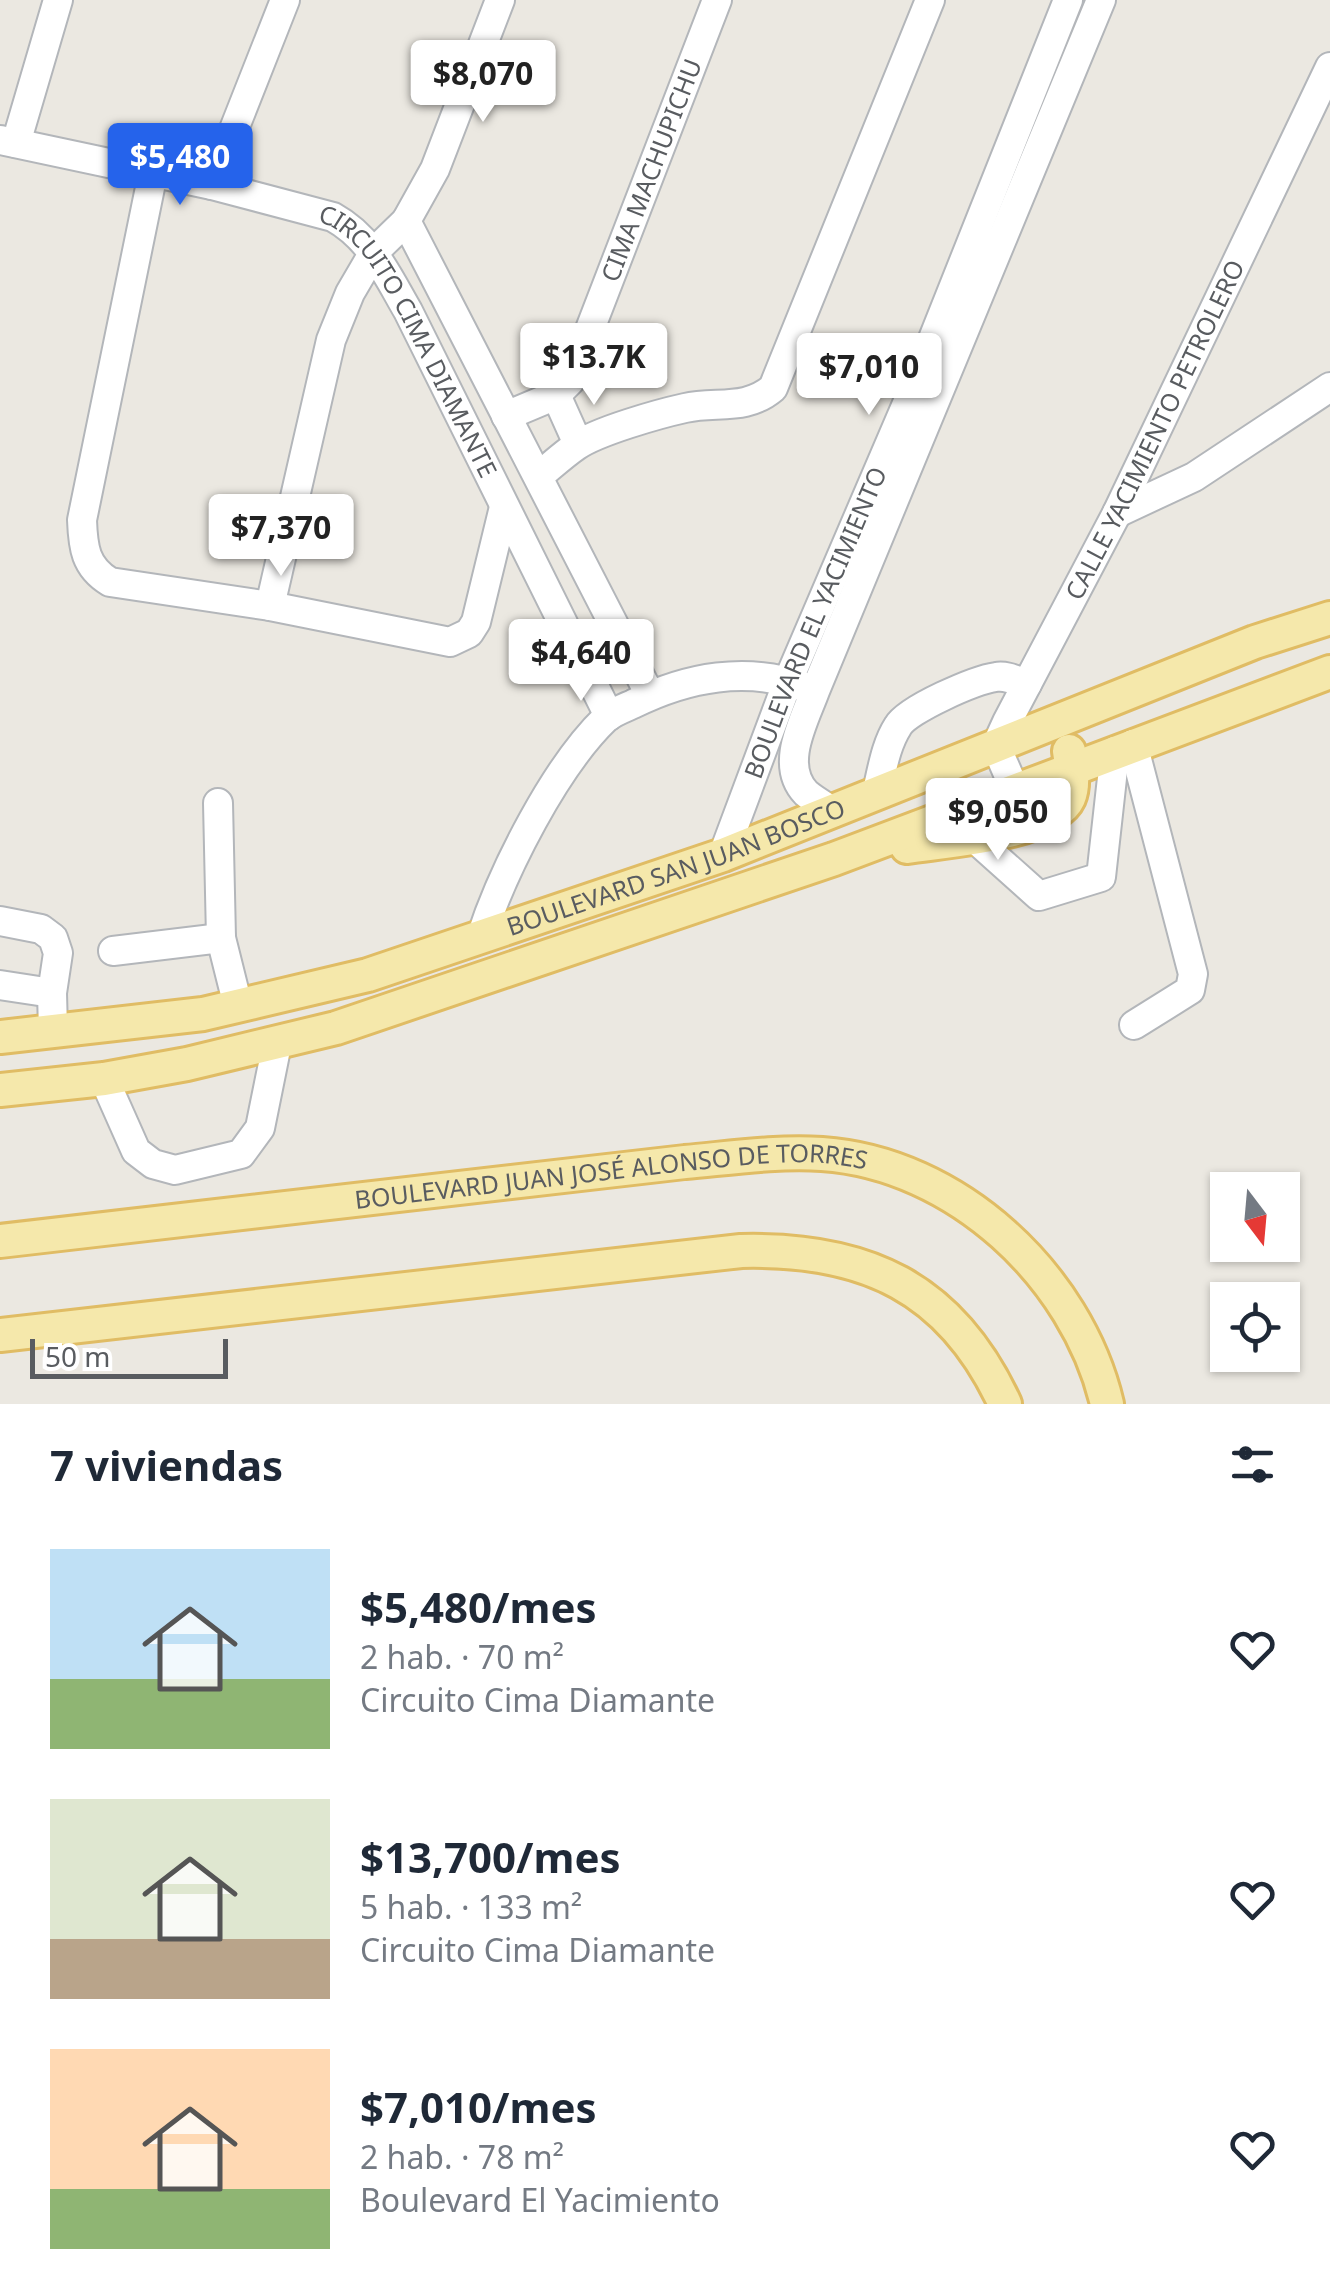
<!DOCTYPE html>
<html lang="es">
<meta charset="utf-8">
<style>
:root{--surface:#fff;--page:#f6f6f7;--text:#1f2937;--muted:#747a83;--accent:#2563eb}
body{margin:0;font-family:"Noto Sans",sans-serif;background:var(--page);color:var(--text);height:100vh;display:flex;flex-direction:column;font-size:38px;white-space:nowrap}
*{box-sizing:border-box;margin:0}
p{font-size:32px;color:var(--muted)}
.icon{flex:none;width:55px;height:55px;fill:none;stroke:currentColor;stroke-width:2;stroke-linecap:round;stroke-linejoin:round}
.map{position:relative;height:1404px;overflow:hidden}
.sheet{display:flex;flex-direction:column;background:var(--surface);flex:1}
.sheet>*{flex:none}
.needle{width:65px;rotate:164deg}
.buttons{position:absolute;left:1210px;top:1172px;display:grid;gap:20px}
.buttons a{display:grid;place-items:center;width:90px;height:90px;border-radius:0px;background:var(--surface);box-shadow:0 2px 8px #0004;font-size:50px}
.scale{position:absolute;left:30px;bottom:25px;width:198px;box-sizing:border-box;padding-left:10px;border:5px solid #595c60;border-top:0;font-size:28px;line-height:35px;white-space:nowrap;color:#595c60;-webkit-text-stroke:8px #fff;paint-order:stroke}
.price{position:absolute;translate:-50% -85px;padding:0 22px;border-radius:10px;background:#fff;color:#222;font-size:32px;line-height:65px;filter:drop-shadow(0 2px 5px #0008)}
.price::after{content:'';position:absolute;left:50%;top:60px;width:30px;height:22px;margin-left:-15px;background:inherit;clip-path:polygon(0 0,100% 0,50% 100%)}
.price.selected{background:var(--accent);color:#fff}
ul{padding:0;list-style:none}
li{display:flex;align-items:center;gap:30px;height:250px;padding:0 50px}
li span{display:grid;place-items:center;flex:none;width:280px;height:200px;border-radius:0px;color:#555}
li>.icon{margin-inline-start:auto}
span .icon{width:120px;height:120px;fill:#fffc;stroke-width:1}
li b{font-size:42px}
h2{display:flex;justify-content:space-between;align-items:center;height:120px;padding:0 50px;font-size:42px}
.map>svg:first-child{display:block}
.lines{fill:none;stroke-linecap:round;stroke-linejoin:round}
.minor-casing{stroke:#b3b6ba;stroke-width:32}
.major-casing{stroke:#e0bc64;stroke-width:38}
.minor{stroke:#fff;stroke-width:28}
.major{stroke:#f5e8ab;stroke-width:32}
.labels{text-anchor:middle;stroke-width:9;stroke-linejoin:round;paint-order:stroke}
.street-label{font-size:25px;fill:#595c60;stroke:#fff}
</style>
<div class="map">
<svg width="1330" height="1404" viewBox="0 0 1330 1404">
<rect width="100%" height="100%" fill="#ebe8e1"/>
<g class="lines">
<g class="minor-casing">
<g id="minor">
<path id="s1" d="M0 140 212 185 333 217C371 238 387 275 408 311L609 716"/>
<path d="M16 143 58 0"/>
<path d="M153 173 82 520C83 547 85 567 110 582L270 606 450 642 469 633 476 622 504 507"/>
<path d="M212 185 285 0"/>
<path d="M406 221 650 695"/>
<path d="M556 395 578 444"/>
<path id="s2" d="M506 416 556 395 570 381 717 0"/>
<path d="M540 475C551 466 563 455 576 446 598 431 658 414 685 408 717 401 746 411 773 388L930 0"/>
<path d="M1117 513 1194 477 1330 387"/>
<path d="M270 606 331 340 350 293 374 252 406 221 435 169 500 0"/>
<path d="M1133 744 1193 974 1190 990 1134 1025"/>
<path id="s3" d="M1015 790 996 746 1007 722 1117 513 1330 67"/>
<path d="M876 795C882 772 885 746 898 726 908 709 975 680 996 677 1007 675 1017 681 1027 684"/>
<path d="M218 803 221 938 238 1006"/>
<path d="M834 812C825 806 814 800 806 793 779 765 804 721 815 691L1101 0"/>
<path d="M972 836 1039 896 1101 877 1115 751"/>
<path id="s4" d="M723 855 788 681 909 399 1068 0"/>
<path d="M0 921 41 929 53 938 58 953 52 993 53 1030"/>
<path d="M481 937C503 870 555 767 606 718 613 712 624 708 633 704 687 677 747 666 804 687"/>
<path d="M113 951 221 938"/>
<path d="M0 985 52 993"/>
<path d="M104 1079 136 1151 153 1164 175 1170 241 1154 260 1128 277 1044"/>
</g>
</g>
<g class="major-casing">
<g id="major">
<path d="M907 847C944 841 1053 834 1069 798 1075 784 1071 765 1069 751"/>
<path id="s5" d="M0 1037 203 1014 368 975 723 855 1255 642 1330 618"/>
<path d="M0 1090 104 1079 187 1064 336 1028 834 859 1330 672"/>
<path id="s6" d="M0 1241 685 1162C730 1158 777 1151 822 1154 956 1163 1077 1276 1107 1404"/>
<path d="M0 1335 741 1251C865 1248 951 1287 1005 1404"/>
</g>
</g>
<use href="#minor" class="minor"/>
<use href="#major" class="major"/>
</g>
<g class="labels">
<g class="street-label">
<text dy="9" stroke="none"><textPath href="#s2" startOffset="300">CIMA MACHUPICHU</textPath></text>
<text dy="9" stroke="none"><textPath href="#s1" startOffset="488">CIRCUITO CIMA DIAMANTE</textPath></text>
<text dy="9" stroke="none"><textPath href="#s3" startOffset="402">CALLE YACIMIENTO PETROLERO</textPath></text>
<text dy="9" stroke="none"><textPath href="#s4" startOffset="250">BOULEVARD EL YACIMIENTO</textPath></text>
<text dy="9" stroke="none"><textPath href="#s5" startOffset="700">BOULEVARD SAN JUAN BOSCO</textPath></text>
<text dy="9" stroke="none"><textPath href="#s6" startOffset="615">BOULEVARD JUAN JOSÉ ALONSO DE TORRES</textPath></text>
</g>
</g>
</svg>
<div class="buttons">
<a><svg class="needle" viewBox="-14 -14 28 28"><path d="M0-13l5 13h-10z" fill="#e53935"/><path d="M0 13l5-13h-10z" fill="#747a83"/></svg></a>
<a><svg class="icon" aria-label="locate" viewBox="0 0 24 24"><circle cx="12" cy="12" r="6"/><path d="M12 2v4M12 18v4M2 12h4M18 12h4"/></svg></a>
</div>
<div class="scale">50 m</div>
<b class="price" style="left:483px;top:125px">$8,070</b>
<b class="price selected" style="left:180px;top:208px">$5,480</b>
<b class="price" style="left:594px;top:408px">$13.7K</b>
<b class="price" style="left:869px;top:418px">$7,010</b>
<b class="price" style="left:281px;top:579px">$7,370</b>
<b class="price" style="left:581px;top:704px">$4,640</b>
<b class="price" style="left:998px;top:863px">$9,050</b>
</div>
<section class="sheet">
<h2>7 viviendas<svg class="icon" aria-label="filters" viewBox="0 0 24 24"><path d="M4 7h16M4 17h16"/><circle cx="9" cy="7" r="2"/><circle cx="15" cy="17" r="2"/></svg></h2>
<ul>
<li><span style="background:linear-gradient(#bfe0f5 65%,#8fb573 0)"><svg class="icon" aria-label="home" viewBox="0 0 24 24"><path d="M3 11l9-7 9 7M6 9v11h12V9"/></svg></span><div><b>$5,480/mes</b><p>2 hab. · 70 m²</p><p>Circuito Cima Diamante</p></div><svg class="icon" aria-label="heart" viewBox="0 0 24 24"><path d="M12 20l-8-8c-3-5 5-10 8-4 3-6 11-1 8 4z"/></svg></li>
<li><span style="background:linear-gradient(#dfe7d0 70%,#b9a48a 0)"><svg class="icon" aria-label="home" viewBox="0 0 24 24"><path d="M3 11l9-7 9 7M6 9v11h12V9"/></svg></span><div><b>$13,700/mes</b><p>5 hab. · 133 m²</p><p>Circuito Cima Diamante</p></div><svg class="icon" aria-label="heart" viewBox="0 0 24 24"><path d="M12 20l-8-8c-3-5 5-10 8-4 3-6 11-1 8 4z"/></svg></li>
<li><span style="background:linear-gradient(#ffd9b3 70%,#8fb573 0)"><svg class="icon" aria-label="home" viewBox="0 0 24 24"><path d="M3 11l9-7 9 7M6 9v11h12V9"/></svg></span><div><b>$7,010/mes</b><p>2 hab. · 78 m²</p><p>Boulevard El Yacimiento</p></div><svg class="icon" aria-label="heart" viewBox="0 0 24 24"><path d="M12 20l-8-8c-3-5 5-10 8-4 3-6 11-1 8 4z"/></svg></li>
</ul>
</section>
